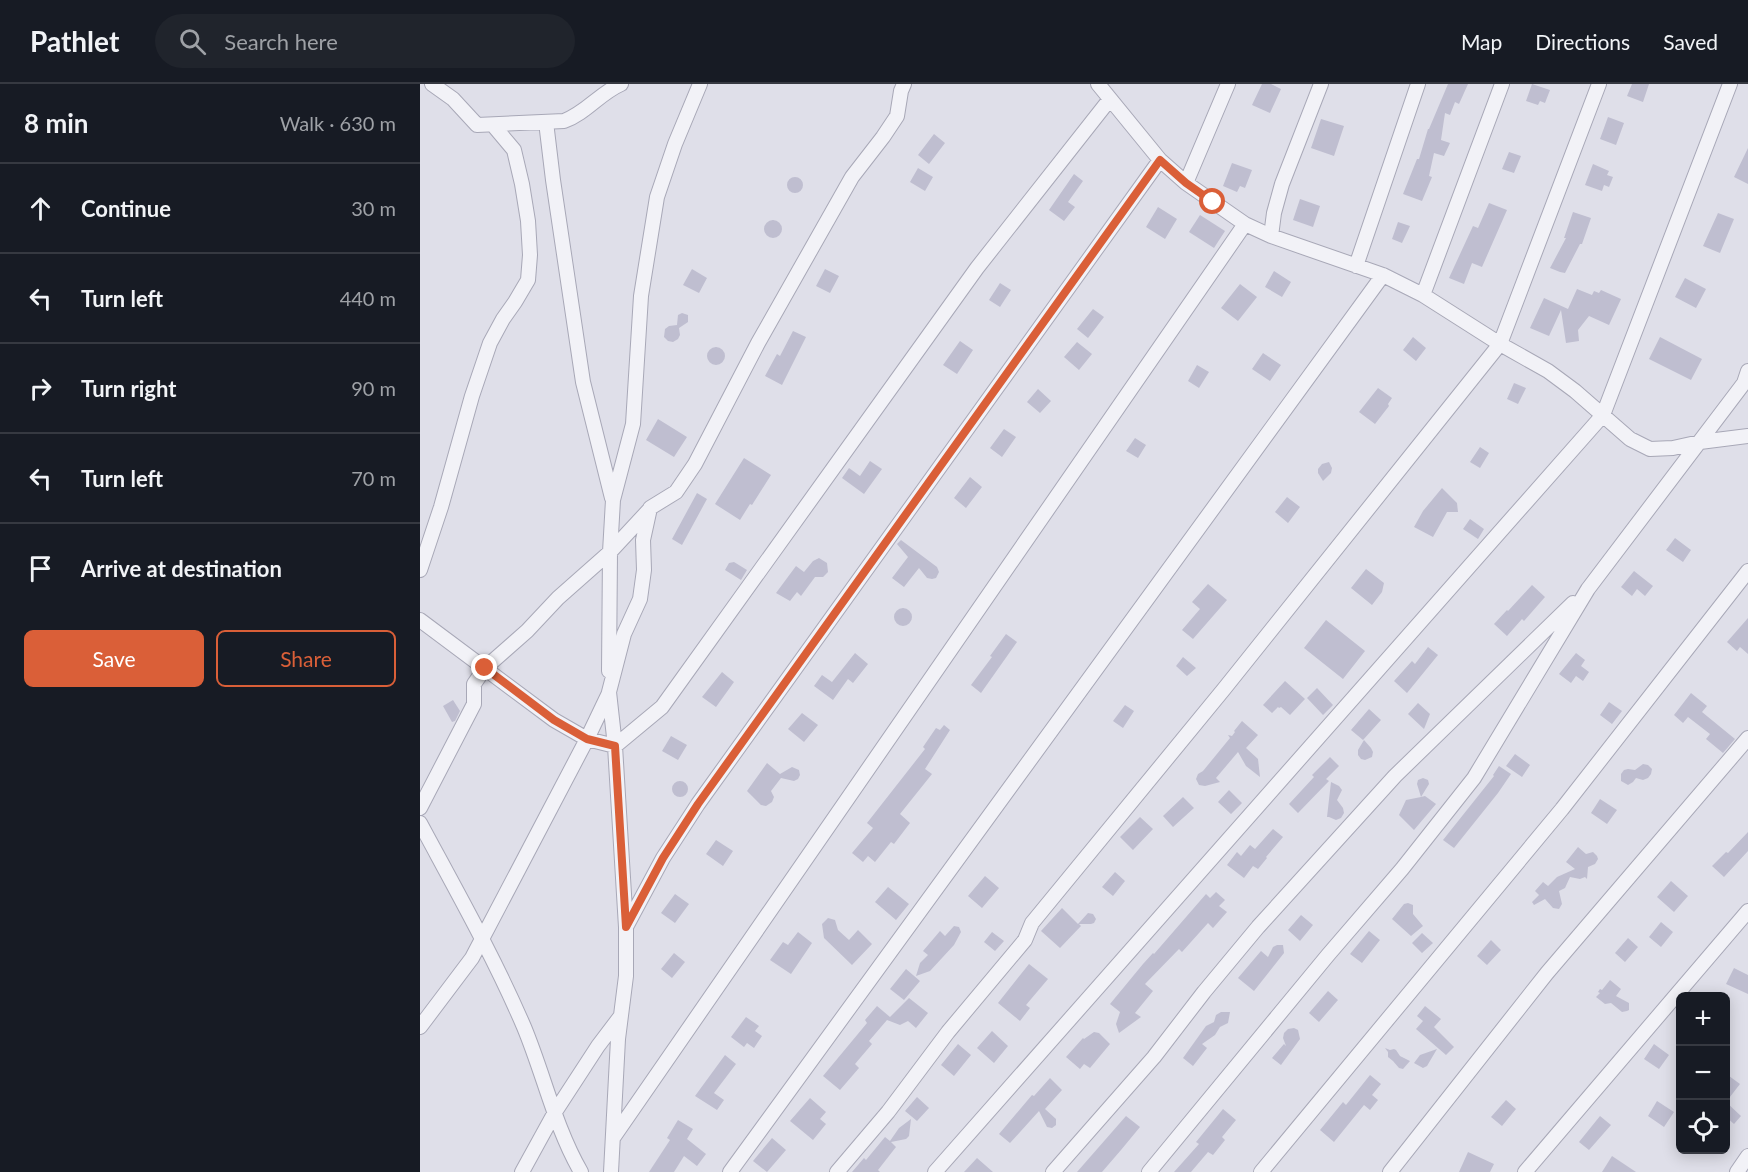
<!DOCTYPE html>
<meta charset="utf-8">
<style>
:root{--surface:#171b24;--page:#20242c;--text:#f1f3f6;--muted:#9ea1a6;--line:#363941;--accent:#da5f38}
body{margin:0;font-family:Lato,sans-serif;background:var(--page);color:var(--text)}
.controls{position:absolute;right:18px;bottom:18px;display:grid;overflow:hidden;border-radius:9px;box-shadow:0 3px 15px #0003}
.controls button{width:54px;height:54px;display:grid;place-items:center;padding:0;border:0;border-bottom:2px solid var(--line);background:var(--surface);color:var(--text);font:30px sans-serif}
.stop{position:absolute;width:18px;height:18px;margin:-14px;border:4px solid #da5f38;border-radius:50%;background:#fff}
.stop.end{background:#da5f38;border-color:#fff;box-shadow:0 2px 6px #0008}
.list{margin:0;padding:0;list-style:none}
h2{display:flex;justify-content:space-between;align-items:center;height:78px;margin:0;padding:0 24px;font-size:26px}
h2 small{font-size:20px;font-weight:400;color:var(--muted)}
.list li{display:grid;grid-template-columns:39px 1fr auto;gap:18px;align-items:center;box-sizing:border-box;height:90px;padding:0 24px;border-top:2px solid var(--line)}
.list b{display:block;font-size:22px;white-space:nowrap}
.list em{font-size:20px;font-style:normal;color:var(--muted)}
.actions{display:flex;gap:12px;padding:18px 24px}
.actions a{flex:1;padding:14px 0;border:2px solid var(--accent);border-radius:9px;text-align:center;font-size:21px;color:var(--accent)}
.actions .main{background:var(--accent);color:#fff}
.icon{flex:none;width:33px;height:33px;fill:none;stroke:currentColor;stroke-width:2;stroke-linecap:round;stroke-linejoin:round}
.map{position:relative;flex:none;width:1328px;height:1088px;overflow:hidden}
header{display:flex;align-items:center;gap:36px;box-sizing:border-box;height:84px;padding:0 30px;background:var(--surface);border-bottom:2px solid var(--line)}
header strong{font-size:28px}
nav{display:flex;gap:33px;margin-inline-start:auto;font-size:21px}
.search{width:420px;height:54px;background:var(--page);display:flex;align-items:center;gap:15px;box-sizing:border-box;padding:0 21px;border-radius:33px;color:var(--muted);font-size:22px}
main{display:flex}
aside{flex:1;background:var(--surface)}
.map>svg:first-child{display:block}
.building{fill:#bfbed0}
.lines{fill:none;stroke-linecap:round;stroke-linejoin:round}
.street-casing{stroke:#a8a8b7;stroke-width:16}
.street{stroke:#f2f2f7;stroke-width:14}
.route{stroke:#da5f38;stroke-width:8}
</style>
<header>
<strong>Pathlet</strong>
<div class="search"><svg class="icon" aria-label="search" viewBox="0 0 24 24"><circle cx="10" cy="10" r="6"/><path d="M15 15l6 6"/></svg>Search here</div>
<nav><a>Map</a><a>Directions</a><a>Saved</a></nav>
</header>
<main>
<aside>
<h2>8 min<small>Walk · 630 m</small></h2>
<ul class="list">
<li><svg class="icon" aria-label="ahead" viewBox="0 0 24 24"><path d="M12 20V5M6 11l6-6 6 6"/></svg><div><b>Continue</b></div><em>30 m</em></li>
<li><svg class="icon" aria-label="left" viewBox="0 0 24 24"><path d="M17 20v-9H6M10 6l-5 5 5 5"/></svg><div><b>Turn left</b></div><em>440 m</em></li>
<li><svg class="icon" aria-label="right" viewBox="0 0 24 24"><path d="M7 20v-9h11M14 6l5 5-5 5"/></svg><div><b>Turn right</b></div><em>90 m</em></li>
<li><svg class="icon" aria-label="left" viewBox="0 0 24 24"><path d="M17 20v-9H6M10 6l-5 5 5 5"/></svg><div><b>Turn left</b></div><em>70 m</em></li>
<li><svg class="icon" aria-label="arrive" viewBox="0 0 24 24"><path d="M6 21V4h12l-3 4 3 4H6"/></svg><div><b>Arrive at destination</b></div></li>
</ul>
<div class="actions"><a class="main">Save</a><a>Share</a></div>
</aside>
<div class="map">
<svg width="1328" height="1088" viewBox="0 0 1328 1088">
<rect width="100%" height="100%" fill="#dfdfe9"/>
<path class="building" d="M842 0H851L861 5 850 29 832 21Z
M1028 0H1048L1039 20 1035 18 1030 31 1025 29 1021 56 1030 59 1024 72 1014 69 1009 92 1012 93 1002 117 983 110 997 75H999L1008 45H1009Z
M1112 0 1130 6 1125 19 1120 17 1118 21 1106 17Z
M1212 0H1229L1223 18 1207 12Z
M1188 33 1204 39 1196 61 1180 55Z
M901 35 924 42 914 72 891 64Z
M514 50 525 59 509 80 498 71Z
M1328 64V100L1314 93Z
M1089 68 1101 72 1094 89 1082 85Z
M812 79 832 86 825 104 820 102 817 108 803 102Z
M1173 80 1189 87 1187 91 1193 93 1189 103 1184 101 1182 107 1165 101Z
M498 84 513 93 505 107 490 98Z
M654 90 663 97 648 118 655 123 644 137 629 126Z
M367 101a8 8 0 1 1 16 0a8 8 0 1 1-16 0Z
M880 115 900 122 893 143 873 136Z
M1069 119 1087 126 1062 183 1052 179 1044 200 1029 194 1053 142 1058 144Z
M738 123 757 135 745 155 726 143Z
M1153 128 1171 134 1162 160H1160L1145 189 1140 188 1130 184 1146 154H1144Z
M1298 129 1314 135 1300 169 1283 162Z
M780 131 805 147 794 164 769 148Z
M344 145a9 9 0 1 1 18 0a9 9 0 1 1-18 0Z
M978 138 990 142 982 159 972 155Z
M272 185 287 194 279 209 263 201Z
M405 185 419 192 410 209 396 202Z
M854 187 871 198 862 213 845 203Z
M1265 194 1286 205 1276 224 1255 213Z
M580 199 591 206 580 223 569 216Z
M820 200 837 213 818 237 801 224Z
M1157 205 1172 211 1174 207 1179 209 1181 206 1201 215 1189 241 1169 232 1158 246 1159 257 1146 259 1141 226 1129 252 1110 244 1124 214 1148 225Z
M673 225 684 233 668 254 657 245Z
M262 229 268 231V238L259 244 260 251 258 255 253 258 248 257 244 253 245 245 249 242 257 241 258 231Z
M373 247 386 253 362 301 345 292 357 270 360 272Z
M993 253 1006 264 996 277 983 266Z
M1240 253 1282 275 1271 296 1229 275Z
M540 257 553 266 537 290 523 281Z
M657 258 672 270 659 286 644 273Z
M287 272a9 9 0 1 1 18 0a9 9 0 1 1-18 0Z
M843 269 861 281 850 297 832 285Z
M777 281 789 288 779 304 768 297Z
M1094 299 1106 304 1098 320 1087 315Z
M958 304 972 314 968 320 969 322 955 340 939 328Z
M618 305 631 317 620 329 607 318Z
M238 335 267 353 254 373 226 356Z
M584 345 596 353 582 373 570 364Z
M715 354 726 361 718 374 706 367Z
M1060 363 1069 369 1060 384 1050 378Z
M324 374 351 391 332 421 330 420 320 436 295 420Z
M450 377 462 385 444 410 422 394 429 384 440 392Z
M909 378 912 384 911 389 903 397 898 389V385L902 380Z
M550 393 562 403 546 424 534 414Z
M1022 404 1037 419 1038 428H1027L1013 453 994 443 1003 427Z
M277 409 287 415 262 461 252 455Z
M867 413 880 423 868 439 855 428Z
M1050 435 1064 445 1058 455 1043 445Z
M1255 454 1271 466 1263 478 1246 466Z
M481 456 517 483 519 488 516 494 512 495 507 494 499 484 484 503 472 494 488 473 477 460Z
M399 474 407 479 408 488 403 493H395L381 512 377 508 370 517 356 509 376 482 384 488 393 477Z
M314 478 327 486 321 496 305 486 309 479Z
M946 485 964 499 962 508 952 521 931 504Z
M1214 487 1233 502 1225 512 1217 505 1212 512 1201 503Z
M788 500 807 516 773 555 762 546 780 525 772 518Z
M1112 501 1125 513 1104 537 1102 535 1087 552 1074 540 1087 526 1088 527Z
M474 533a9 9 0 1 1 18 0a9 9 0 1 1-18 0Z
M1328 534V570L1320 563 1317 567 1307 558Z
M906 536 945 567 923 595 884 564Z
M586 550 597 558 561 609 551 601 572 573 570 572Z
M1008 563 1018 571 987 609 974 597 992 577 995 580Z
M435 569 448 580 433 599 428 595 413 616 394 602 402 591 412 598Z
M1156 569 1165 576 1161 582 1169 588 1163 597 1156 592 1151 599 1139 590Z
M763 573 776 584 767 592 756 582Z
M302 588 314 598 296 623 282 613Z
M865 597 885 615 870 631 861 623 859 624 858 623 852 629 843 621Z
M897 604 913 621 903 631 887 614Z
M1271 609 1287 622 1282 628 1315 655 1303 669 1286 655 1290 650 1268 633 1263 639 1254 631Z
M33 616 40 627 35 637 32 638 23 622Z
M1189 618 1202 627 1192 640 1180 631Z
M998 619 1010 630 1004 645 988 630Z
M705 621 714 627 703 644 693 637Z
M949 625 961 636 943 656 931 646Z
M382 629 398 641 384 658 368 645Z
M822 637 838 651 826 664 838 675 840 693 826 682 818 668 796 694 800 698 785 702 779 701 776 695 778 690 783 687 810 654 808 651 812 652 815 648 814 647Z
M524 641 530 646 505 685 512 690 480 730 490 739 474 760 471 758 455 778 448 772 443 778 432 769 453 744 447 739 505 665 503 663 516 644 520 646Z
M251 652 267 661 258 676 242 667Z
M944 656 951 664 953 668 952 673 945 676 941 675 938 671V666Z
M1095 670 1110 681 1102 693 1086 682Z
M910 673 919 682 906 695 909 697 878 729 869 720 894 693 892 691Z
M347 679 360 690 372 683 379 686 380 691 378 695 374 697 361 694 351 707 354 713 352 718 346 722 341 721 327 707Z
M1223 680 1228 681 1232 685 1231 690 1228 694 1223 696 1216 694 1213 698 1208 701 1201 697V690L1204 686 1208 685 1215 686Z
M1079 682 1091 690 1078 709 1034 764 1023 756 1074 692 1073 691Z
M1003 694 1008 696 1009 700 1001 713 1005 712 1016 720 994 746 979 731 986 716 1001 713 997 700 998 696Z
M252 705a8 8 0 1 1 16 0a8 8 0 1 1-16 0Z
M911 698 919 702 922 706 917 716 923 724 924 729 921 734 916 736 909 733H907Z
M809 706 822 719 811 730 798 718Z
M763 713 774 724 753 743 743 732Z
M1180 715 1197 726 1187 740 1171 729Z
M720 733 733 745 713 766 700 753Z
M853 745 863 753 846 773 847 774 838 785 833 782 824 794 807 781 817 768 821 772 830 761 835 765Z
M1328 748V767L1304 793 1292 782 1306 768 1308 769Z
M296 756 313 767 303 782 286 770Z
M1158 763 1166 770 1173 768 1177 772 1178 775 1175 780 1168 783 1167 795 1165 793 1160 795 1150 793 1145 804 1139 807 1142 820 1139 825 1133 824 1125 815 1114 821 1112 818 1119 811 1115 807 1123 798 1128 802 1137 793 1155 785 1146 778Z
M695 788 705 797 693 812 682 803Z
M565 792 579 804 562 824 548 812Z
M1251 797 1268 812 1254 828 1237 813Z
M468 803 489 820 476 836 455 818Z
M796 808 805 816 799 822 807 828 793 844 788 839 762 868 759 865 725 900 733 907 715 929 721 933 699 949 696 940 700 928 690 920 723 880 733 869 734 870 786 810 790 814Z
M255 810 269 820 255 839 241 829Z
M988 819 993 821V830L1003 842 991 852 972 835 984 820Z
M642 824 658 840 668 829 673 830 676 835 674 839 671 840H659L661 842 640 864 621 847Z
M881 831 893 841 880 857 868 846Z
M408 834 415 836 418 846 429 856 438 846 452 860 432 881 404 854 402 840Z
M1241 838 1253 848 1241 863 1229 853Z
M534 842 539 843 541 848 534 861 510 887 496 892 500 879 508 871 503 867 520 847 525 852Z
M949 847 960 856 942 879 930 870Z
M378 848 392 859 371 890 350 876 363 858 368 861Z
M572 848 584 857 575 867 564 858Z
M1002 849 1013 859 1002 869 992 859Z
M1208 854 1218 863 1205 878 1195 869Z
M1071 856 1081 866 1067 881 1057 872Z
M857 861H863L864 869 834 907 818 894 841 867 848 873 853 863Z
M254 869 265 878 252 894 241 885Z
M609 880 628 895 606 921 610 924 600 937 578 919Z
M1314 884 1328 891V910L1306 900Z
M486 885 500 897 484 916 470 905Z
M1190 896 1201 905 1196 912 1209 919V926L1207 927 1202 928 1191 919 1185 920 1176 913 1180 909 1178 908 1180 905 1182 906Z
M908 907 918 916 899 938 889 929Z
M489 914 508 929 496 944 488 937 480 941 467 936 449 957 452 960 435 980 439 984 420 1006 403 992 447 939 445 936 457 922 470 933Z
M1005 922 1021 935 1014 943 1034 963 1026 971 996 945 1003 937 997 932Z
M801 928H810L808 939 800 943 795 951 782 960 787 964 773 982 763 974 786 942 794 938 796 931Z
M326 933 339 942 335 947 342 952 334 964 327 959 324 963 311 953Z
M874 944 878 946 880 955 861 981 852 974 864 960 866 962 863 954 864 949 868 945Z
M572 947 588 962 574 979 557 964Z
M674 948 679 949 690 960 670 984 664 980 660 985 646 973 663 954 664 955Z
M538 960 551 971 534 992 521 981Z
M1234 960 1249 971 1239 985 1224 975Z
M965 964 970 966 974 965 976 966 980 972 990 977 983 985 979 984 973 977 968 973V968Z
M1017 965 1007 982 1003 984 994 979 1000 971Z
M305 971 316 980 294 1009 304 1016 297 1026 275 1012Z
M1305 989 1320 1000 1306 1018 1321 1032 1314 1040 1305 1032Z
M950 991 961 1000 952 1011 958 1016 950 1026 944 1021 914 1058 900 1046 923 1018 926 1021Z
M630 994 642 1006 625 1025 636 1035V1041L632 1044 627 1043 619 1027 590 1059 579 1050 612 1011 614 1012Z
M497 1013 509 1024 497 1037 485 1027Z
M390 1014 406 1028 400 1035 406 1040 393 1056 370 1037Z
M1086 1016 1096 1025 1082 1042 1071 1033Z
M1237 1017 1254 1028 1244 1043 1228 1032Z
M803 1025 816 1036 802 1053 805 1056 793 1071 788 1068 771 1088H754L779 1060 776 1058Z
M706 1032 720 1043 701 1066 682 1088H657Z
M1180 1032 1191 1041 1169 1066 1159 1058Z
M491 1035 489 1052 486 1055 471 1058 476 1063 458 1086 460 1088H432L444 1074 446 1076 465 1053 470 1057 479 1044Z
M258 1036 273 1045 267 1055 286 1070 277 1082 264 1072 254 1088H229L250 1056 247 1054Z
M352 1054 366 1066 347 1088 333 1077Z
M1048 1068 1074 1080 1070 1088H1039Z
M1192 1072 1216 1088H1182Z
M557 1074 573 1088H544Z"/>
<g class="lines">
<g class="street-casing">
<path id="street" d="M12 0 33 15 57 41 144 37C166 29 180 9 201 0
M678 0 740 76 766 99 825 140 851 152 963 191 1003 211 1080 260 1128 287 1155 307 1210 355 1230 365 1253 364 1280 358 1328 352
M126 38 133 96 163 298 192 414
M766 99 808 0
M851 152 854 129 862 100 901 0
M936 182 998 0
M1003 211 1082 0
M0 486 21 423 52 312 70 259 83 235 95 218 108 196 110 171 108 137 102 100 94 66 73 41
M0 536 134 636 167 655 195 662 242 623 557 184 690 15
M189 587 190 468 193 416 213 340 221 212 237 113 255 60 280 0
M0 724 54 620V600L65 584 107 547 138 514 190 468 229 426
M0 739C36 806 74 873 104 943 124 991 135 1043 161 1088
M206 843 243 774 278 720 740 76
M0 943 52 874 167 655 189 609
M193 1054 825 140
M102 1088 135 1028 178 962 200 933
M191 1088 198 955 206 892V843L195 662 189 608 204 550 220 515 224 486 223 456 230 424 256 408 275 380 338 259 432 93 463 53 477 32 481 7 484 0
M310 1088 963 191
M417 1088 468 1028 528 948 605 856 612 839 804 605 1080 260 1179 0
M515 1088 1183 331 1310 0
M633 1088 734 973 784 908 838 843 975 692 1153 519
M729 1088 908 871 982 785 1054 694 1168 505 1324 299 1328 287
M841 1088 1142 725 1328 487
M970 1088 1127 889 1328 654
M1105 1088 1328 827
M1317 1088 1328 1072"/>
</g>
<use href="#street" class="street"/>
</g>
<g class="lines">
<path class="route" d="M65 584 134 636 167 655 195 662 206 843 243 774 278 720 740 76 766 99 793 118"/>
</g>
</svg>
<div class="controls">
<button>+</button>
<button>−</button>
<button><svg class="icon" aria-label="locate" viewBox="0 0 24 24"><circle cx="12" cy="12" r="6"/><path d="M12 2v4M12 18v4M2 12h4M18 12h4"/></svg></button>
</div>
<div class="stop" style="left:793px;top:118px"></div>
<div class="stop end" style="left:65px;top:584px"></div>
</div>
</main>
